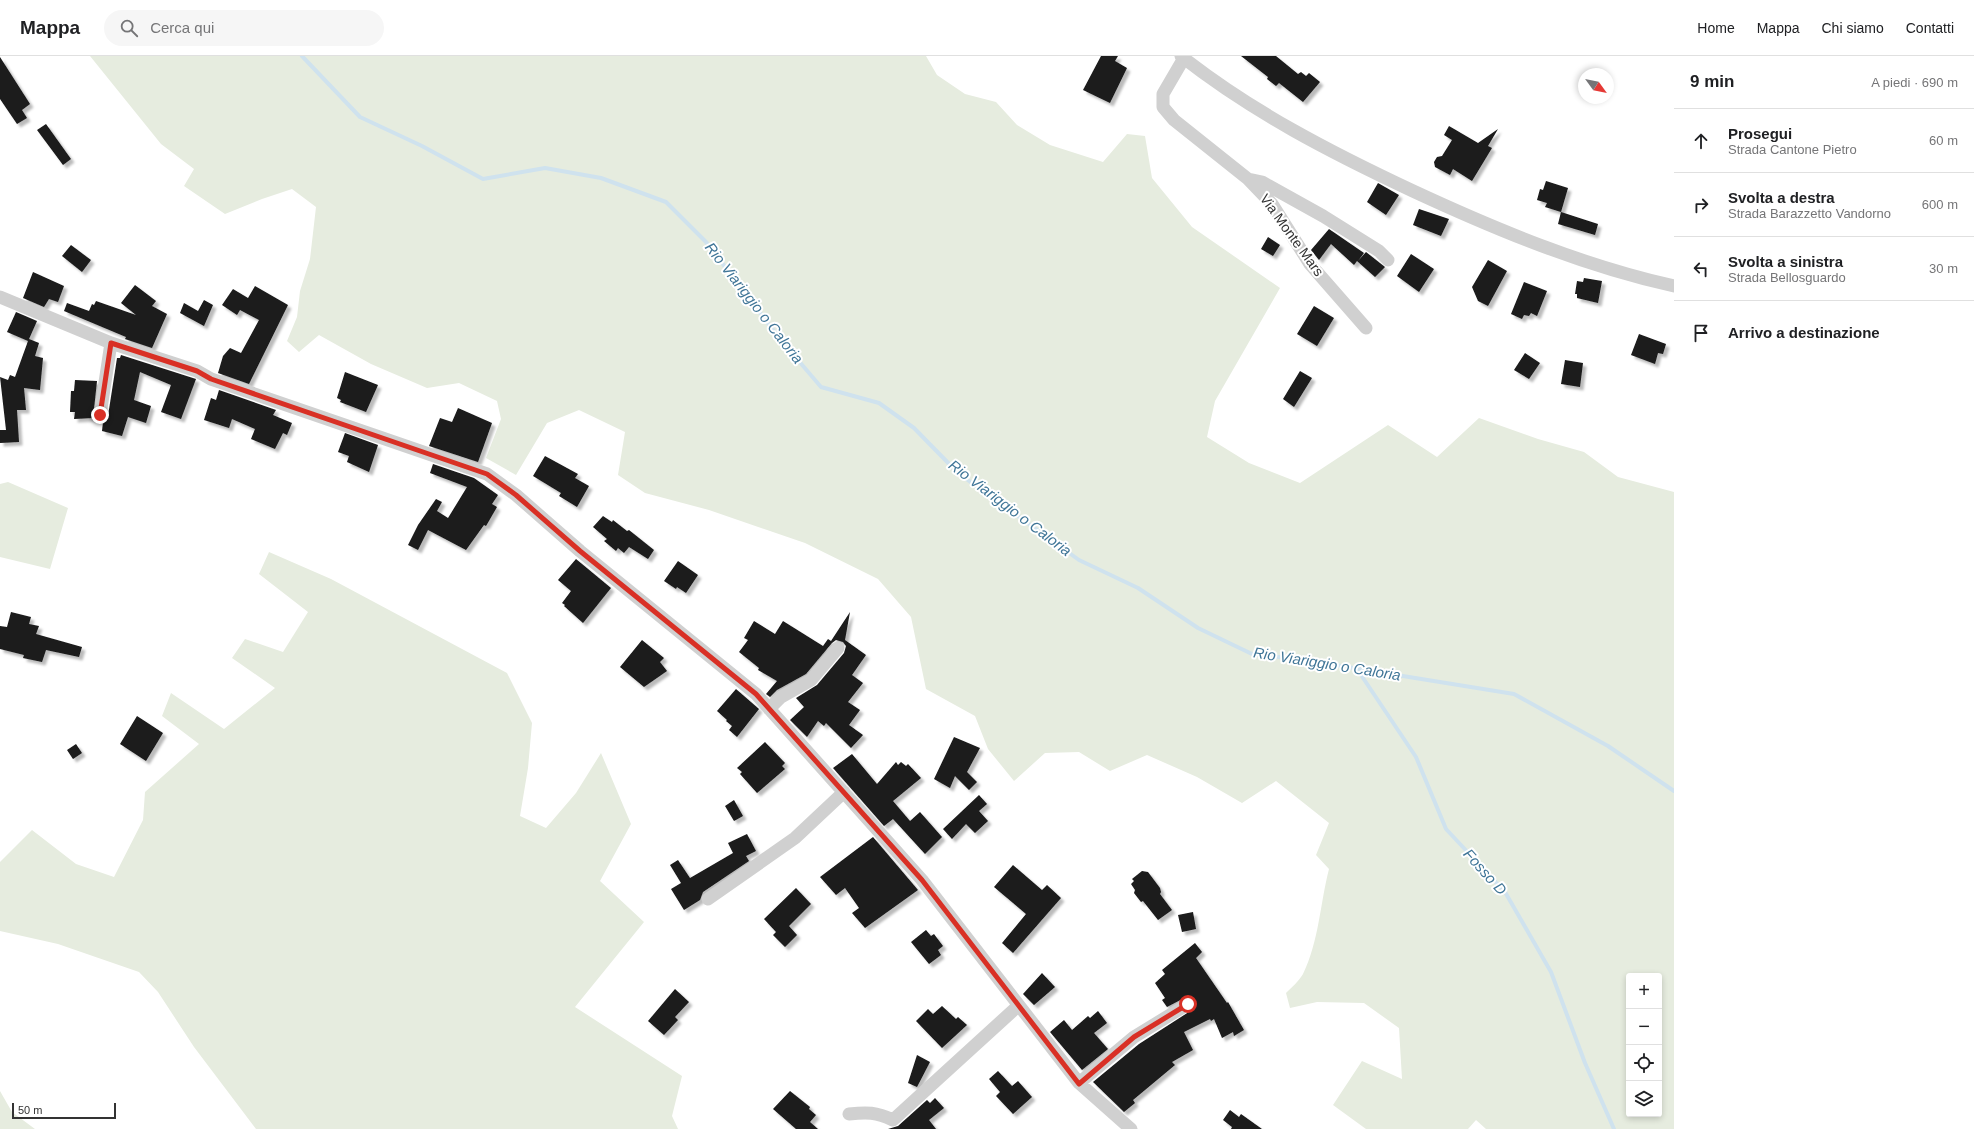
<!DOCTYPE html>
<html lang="it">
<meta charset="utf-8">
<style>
:root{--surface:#fff;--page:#f6f6f6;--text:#202124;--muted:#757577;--line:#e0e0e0}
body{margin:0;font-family:Arial,sans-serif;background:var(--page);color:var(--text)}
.controls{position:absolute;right:12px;bottom:12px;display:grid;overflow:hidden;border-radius:4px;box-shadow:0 2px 6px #0003}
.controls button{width:36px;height:36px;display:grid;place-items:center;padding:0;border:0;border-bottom:1px solid var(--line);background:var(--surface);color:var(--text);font:20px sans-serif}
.compass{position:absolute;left:1578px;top:12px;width:36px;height:36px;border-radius:50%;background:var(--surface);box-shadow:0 2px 6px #0003;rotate:123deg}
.scale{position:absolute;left:12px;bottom:10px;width:104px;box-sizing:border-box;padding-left:4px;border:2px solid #333;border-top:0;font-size:11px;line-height:14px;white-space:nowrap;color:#333;-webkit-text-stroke:3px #fff;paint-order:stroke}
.stop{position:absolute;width:12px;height:12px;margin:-9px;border:3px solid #d93025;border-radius:50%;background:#fff}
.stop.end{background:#d93025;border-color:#fff;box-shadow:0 1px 4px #0008}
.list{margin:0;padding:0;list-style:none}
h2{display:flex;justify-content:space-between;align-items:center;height:52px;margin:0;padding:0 16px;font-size:17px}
h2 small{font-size:13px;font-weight:400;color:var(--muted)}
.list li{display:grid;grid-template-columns:26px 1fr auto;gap:12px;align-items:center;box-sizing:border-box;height:64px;padding:0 16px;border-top:1px solid var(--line)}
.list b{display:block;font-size:15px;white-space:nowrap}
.list p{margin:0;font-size:13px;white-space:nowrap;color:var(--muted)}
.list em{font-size:13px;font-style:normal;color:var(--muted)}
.icon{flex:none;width:22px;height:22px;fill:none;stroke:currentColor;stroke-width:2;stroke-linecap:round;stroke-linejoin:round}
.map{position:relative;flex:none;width:1674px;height:1073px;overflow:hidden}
header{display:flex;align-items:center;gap:24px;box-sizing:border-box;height:56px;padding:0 20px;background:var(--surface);border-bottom:1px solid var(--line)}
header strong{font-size:19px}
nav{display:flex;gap:22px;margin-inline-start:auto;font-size:14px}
.search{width:280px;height:36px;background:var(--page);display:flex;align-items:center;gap:10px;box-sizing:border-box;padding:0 14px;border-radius:22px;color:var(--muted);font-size:15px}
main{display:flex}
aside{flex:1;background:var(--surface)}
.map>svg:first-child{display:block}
.green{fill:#e6ecdf;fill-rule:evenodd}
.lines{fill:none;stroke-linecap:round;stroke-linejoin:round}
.stream{stroke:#cfe2ee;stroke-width:4}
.building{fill:#1a1a1a;filter:url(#shadow)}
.minor{stroke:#d0d0d0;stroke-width:13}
.route{stroke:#d93025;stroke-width:5}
.labels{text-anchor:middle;stroke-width:4;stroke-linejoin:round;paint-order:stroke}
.street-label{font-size:14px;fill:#333;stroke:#fff}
.water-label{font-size:15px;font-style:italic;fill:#3f7597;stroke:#fff}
</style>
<header>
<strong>Mappa</strong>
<div class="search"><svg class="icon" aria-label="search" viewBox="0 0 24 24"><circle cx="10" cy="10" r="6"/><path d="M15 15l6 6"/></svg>Cerca qui</div>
<nav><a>Home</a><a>Mappa</a><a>Chi siamo</a><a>Contatti</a></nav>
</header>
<main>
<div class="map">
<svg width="1674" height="1073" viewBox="0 0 1674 1073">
<defs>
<filter id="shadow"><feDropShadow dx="3.5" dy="3.5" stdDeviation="1" flood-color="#0004"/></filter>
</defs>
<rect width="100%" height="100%" fill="#fff"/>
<path class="green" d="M90 0H926L937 19 965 38 996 46 1017 69 1050 89 1103 106 1127 78 1145 80 1152 122 1192 171 1280 232 1215 345 1207 381 1249 407 1300 427 1388 369 1437 401 1479 362 1538 383 1584 396 1618 421 1674 436V1073H1486L1476 1064 1468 1073H1366L1333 1049 1362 1005 1402 1023 1399 972 1364 947 1317 946 1290 952 1286 937C1292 931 1299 925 1303 918 1319 885 1320 848 1329 813L1316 799 1329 767 1276 725 1242 747 1197 721 1147 699 1110 715 1079 696 1045 697 1014 725 988 693 975 660 926 633 911 561 878 523 805 487 709 454 645 437 618 419 625 376 579 354 547 367 516 419 486 402 501 363 497 345 459 327 427 332 371 308 319 279 299 296 287 285 297 261 300 235 310 203 316 151 292 133 262 143 225 158 184 130 194 113 161 88ZM1629 920H1659V1058H1629Z
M8 426 68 452 50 513 0 501V428Z
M269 496 331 523 507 617 532 667 528 712 520 760 546 772 576 737 601 697 631 768 600 825 644 866 575 951 682 1020 672 1060 678 1073H256L194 991 158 936 139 916 58 888 0 875V806L32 774 76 808 114 821 143 764 145 736 199 688 162 660 171 637 224 673 275 632 232 602 245 583 283 596 308 556 259 518Z
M0 1035 12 1056 35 1073H0Z"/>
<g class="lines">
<path class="stream" d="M302 0 360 61 422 90 483 123 545 112 601 122 666 146 706 186 780 283 821 331 879 347 914 372 958 417 1079 504 1138 532 1198 572 1252 598 1304 604 1514 638 1608 690 1674 735
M1357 613 1416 701 1446 773 1505 836 1551 916 1585 1007 1614 1073"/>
</g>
<path class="building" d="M1101 0H1118L1115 5 1127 12 1110 47 1083 34Z
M1241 0H1276L1298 18 1301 16 1306 20 1309 17 1320 26 1303 46 1279 27 1276 30 1267 23 1268 21Z
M0 1 30 48 22 54 27 62 17 68 0 43Z
M46 68 71 103 63 109 37 74Z
M1449 70 1478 87 1498 73 1488 90 1492 92 1472 125 1453 113 1450 119 1435 111 1434 106 1437 101 1442 100 1452 84 1444 79Z
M1546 125 1568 132 1561 156 1545 151 1547 147 1537 144 1540 133 1543 134Z
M1378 127 1399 139 1386 159 1367 146Z
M1419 153 1449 163 1441 180 1413 169Z
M1561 156 1598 168 1595 179 1558 168Z
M1329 173 1364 197 1358 205 1366 196 1385 211 1375 221 1357 205 1354 209 1331 188 1319 204 1311 194Z
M1268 181 1280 189 1273 200 1261 193Z
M71 189 91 204 82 216 62 200Z
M1411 198 1434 213 1419 236 1397 220Z
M1488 204 1507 215 1488 250 1478 245 1472 231Z
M33 216 64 230 58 246 49 243 44 251 23 242Z
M1584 222 1602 225 1598 247 1577 242V238H1575L1577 225 1583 226Z
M1524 226 1547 235 1537 260 1531 257 1529 260 1524 259 1522 263 1511 258Z
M135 229 156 245 152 250 167 258 152 292 125 283 126 281 64 255 67 247 89 255 92 248 94 249 96 245 136 259 121 247Z
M255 230 288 249 249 328 218 317 223 300 230 292 241 297 259 264 240 254 237 259 222 249 233 233 248 242Z
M204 244 213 249 204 270 180 257 184 247 198 255Z
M1314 250 1334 262 1317 290 1297 278Z
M16 256 37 265 29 283 39 287 35 300 43 302 40 334 24 332 26 354H17L19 386 0 387V374H6L0 321 8 324 10 319 15 321 28 285 7 276Z
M1639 278 1666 288 1663 298 1658 297 1655 308 1631 299Z
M1525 297 1540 307 1529 323 1514 314Z
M121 299 196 323 181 363 161 356 171 329 140 316 134 344 151 350 146 367 128 361 122 380 102 375 103 366 108 360 117 302H120Z
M1565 304 1583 307 1580 331 1561 328Z
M1300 315 1312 322 1294 351 1283 343Z
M345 316 378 329 366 356 340 346 341 344 337 342Z
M75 324 97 325 93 362 74 363 75 356H70L71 335H74Z
M219 334 276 354 273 359 292 367 287 379 283 377 275 393 251 383 255 373 232 363 229 372 204 364 211 342 216 344Z
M458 352 492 367 478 406 429 390 440 362 452 366Z
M345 377 378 389 369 416 347 406 349 400 338 396Z
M545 400 578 418 575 422 589 430 577 451 559 440 561 437 533 420Z
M433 408 474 422 498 439 492 448 497 451 486 470 484 469 466 494 428 474 418 494 408 489 418 469 436 443 442 446 437 455 448 462 467 431 430 417Z
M603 460 612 466 613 464 627 475 629 474 654 494 648 503 629 491 624 497 618 492 616 495 604 485 607 483 593 471Z
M576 503 611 532 583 567 564 550 565 549 562 547 571 535 558 524Z
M678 505 698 519 686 537 677 531 676 533 664 525Z
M11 556 31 561 29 568 39 570 36 578 82 591 79 601 46 594 42 606 23 602 24 599 0 593V570L7 571Z
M850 556 845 584 866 599 852 619 863 627 848 646 860 654 849 669 863 679 851 692 826 667 824 670 818 665 807 681 790 664 804 651 796 642 817 629 844 597 846 590 843 586 836 584 832 587 806 618 777 634 770 641 766 638 777 625 758 614 759 612 739 596 748 584 744 582 754 565 775 578 783 565 823 590 828 583 831 585Z
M642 584 664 602 660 606 667 615 644 631 620 611Z
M736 633 759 653 737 681 729 674 732 670 726 665 727 664 717 655Z
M137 660 163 677 146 705 120 688Z
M954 681 980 692 967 716 977 726 969 734 955 720 950 732 934 723Z
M765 686 785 707 782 710 785 713 757 737 740 718 742 716 737 712Z
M76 688 82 697 73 703 67 694Z
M852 698 877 728 896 706 898 709 901 706 906 710 908 708 921 722 893 745 910 765 920 756 942 781 925 798 893 763 884 770 833 712Z
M979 739 987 748 979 755 988 765 975 777 966 768 952 783 943 773Z
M734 744 743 760 734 765 725 750Z
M747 778 756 795 746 800 749 805 703 836 700 844 684 854 671 833 681 827 670 809 678 804 690 822 733 797 728 787Z
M873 781 918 834 865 872 852 857 859 852 845 832 836 839 820 821Z
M1013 809 1042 834 1047 829 1061 842 1013 897 1002 887 1026 858 994 831Z
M1142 815 1148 816 1160 832 1161 836 1160 838 1172 854 1158 864 1143 845 1141 846 1134 837 1135 834 1131 828 1134 825 1132 823Z
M796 832 811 848 789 870 797 879 785 891 773 879 776 876 764 863Z
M1193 856 1196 873 1182 876 1178 859Z
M926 874 931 880 934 878 943 890 938 894 941 899 929 908 911 886Z
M1195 887 1202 896 1196 902 1227 947 1228 946 1244 974 1234 980 1233 976 1222 982 1214 963 1211 965 1210 963 1184 976 1193 994 1172 1006 1175 1009 1133 1044 1135 1047 1124 1056 1093 1026 1139 988 1195 952V944L1188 940 1167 951 1162 944 1165 942 1155 927 1165 918 1162 914Z
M1042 917 1055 931 1034 949 1023 938Z
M675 933 689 946 675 961 678 964 664 979 648 965Z
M942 950 956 963 958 961 967 969 942 992 916 965 928 953 933 958Z
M1098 955 1107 967 1094 977 1108 993 1082 1014 1050 976 1064 964 1072 974 1088 960 1090 962Z
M917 999 930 1006 917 1031 908 1027Z
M998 1015 1012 1030 1018 1025 1032 1041 1013 1058 996 1040 1000 1036 989 1023Z
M790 1035 810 1051 809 1053 816 1059 810 1066 818 1073H796L773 1053Z
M935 1042 944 1052 929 1064 936 1073H888L898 1070 927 1044 930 1047Z
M1230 1054 1239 1061 1241 1058 1262 1073H1231L1232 1071 1223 1064Z"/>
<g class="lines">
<path class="minor" d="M1181 0C1252 56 1332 97 1413 135 1497 174 1584 210 1674 230
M1184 2 1163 38V51L1174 64 1248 123 1272 148 1310 208 1366 272
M1248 123 1262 126 1323 160 1379 195 1388 204
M0 241 111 287 197 315 211 323 487 418 516 439 580 495 756 638 922 824 1079 1027 1131 1073
M100 359 111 287
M769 653 781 641 811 624 838 592
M708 843 795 782 844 736
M1079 1027 1134 981 1188 948
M849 1058C867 1056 876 1056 893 1064L1018 950"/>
</g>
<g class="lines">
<path class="route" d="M100 359 111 287 197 315 211 323 487 418 516 439 580 495 756 638 922 824 1079 1028 1134 981 1188 948"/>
</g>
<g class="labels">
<g class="street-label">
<text transform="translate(1292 179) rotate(54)" y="5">Via Monte Mars</text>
</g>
<g class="water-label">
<text transform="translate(754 247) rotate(52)" y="5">Rio Viariggio o Caloria</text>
<text transform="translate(1010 452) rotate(37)" y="5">Rio Viariggio o Caloria</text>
<text transform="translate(1327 608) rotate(9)" y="5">Rio Viariggio o Caloria</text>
<text transform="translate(1485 816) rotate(48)" y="5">Fosso D</text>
</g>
</g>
</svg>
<div class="controls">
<button>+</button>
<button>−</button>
<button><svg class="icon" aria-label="locate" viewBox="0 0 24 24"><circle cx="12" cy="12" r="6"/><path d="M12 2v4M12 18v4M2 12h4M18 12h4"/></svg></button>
<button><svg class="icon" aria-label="layers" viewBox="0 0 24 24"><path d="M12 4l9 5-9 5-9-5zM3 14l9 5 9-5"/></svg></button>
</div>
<svg class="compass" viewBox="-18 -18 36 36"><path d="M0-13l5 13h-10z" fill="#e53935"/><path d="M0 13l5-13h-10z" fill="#757577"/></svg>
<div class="scale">50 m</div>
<div class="stop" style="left:1188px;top:948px"></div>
<div class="stop end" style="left:100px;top:359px"></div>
</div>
<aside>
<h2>9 min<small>A piedi · 690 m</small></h2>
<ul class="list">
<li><svg class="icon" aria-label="ahead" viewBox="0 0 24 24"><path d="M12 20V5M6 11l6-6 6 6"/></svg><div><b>Prosegui</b><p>Strada Cantone Pietro</p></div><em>60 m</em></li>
<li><svg class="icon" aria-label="right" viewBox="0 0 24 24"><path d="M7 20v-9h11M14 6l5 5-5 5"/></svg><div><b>Svolta a destra</b><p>Strada Barazzetto Vandorno</p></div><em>600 m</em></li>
<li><svg class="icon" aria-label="left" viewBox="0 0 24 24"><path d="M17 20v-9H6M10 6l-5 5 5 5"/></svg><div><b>Svolta a sinistra</b><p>Strada Bellosguardo</p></div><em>30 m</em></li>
<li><svg class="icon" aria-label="arrive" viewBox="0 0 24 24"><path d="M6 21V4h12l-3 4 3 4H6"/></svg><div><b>Arrivo a destinazione</b></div></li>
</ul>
</aside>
</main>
